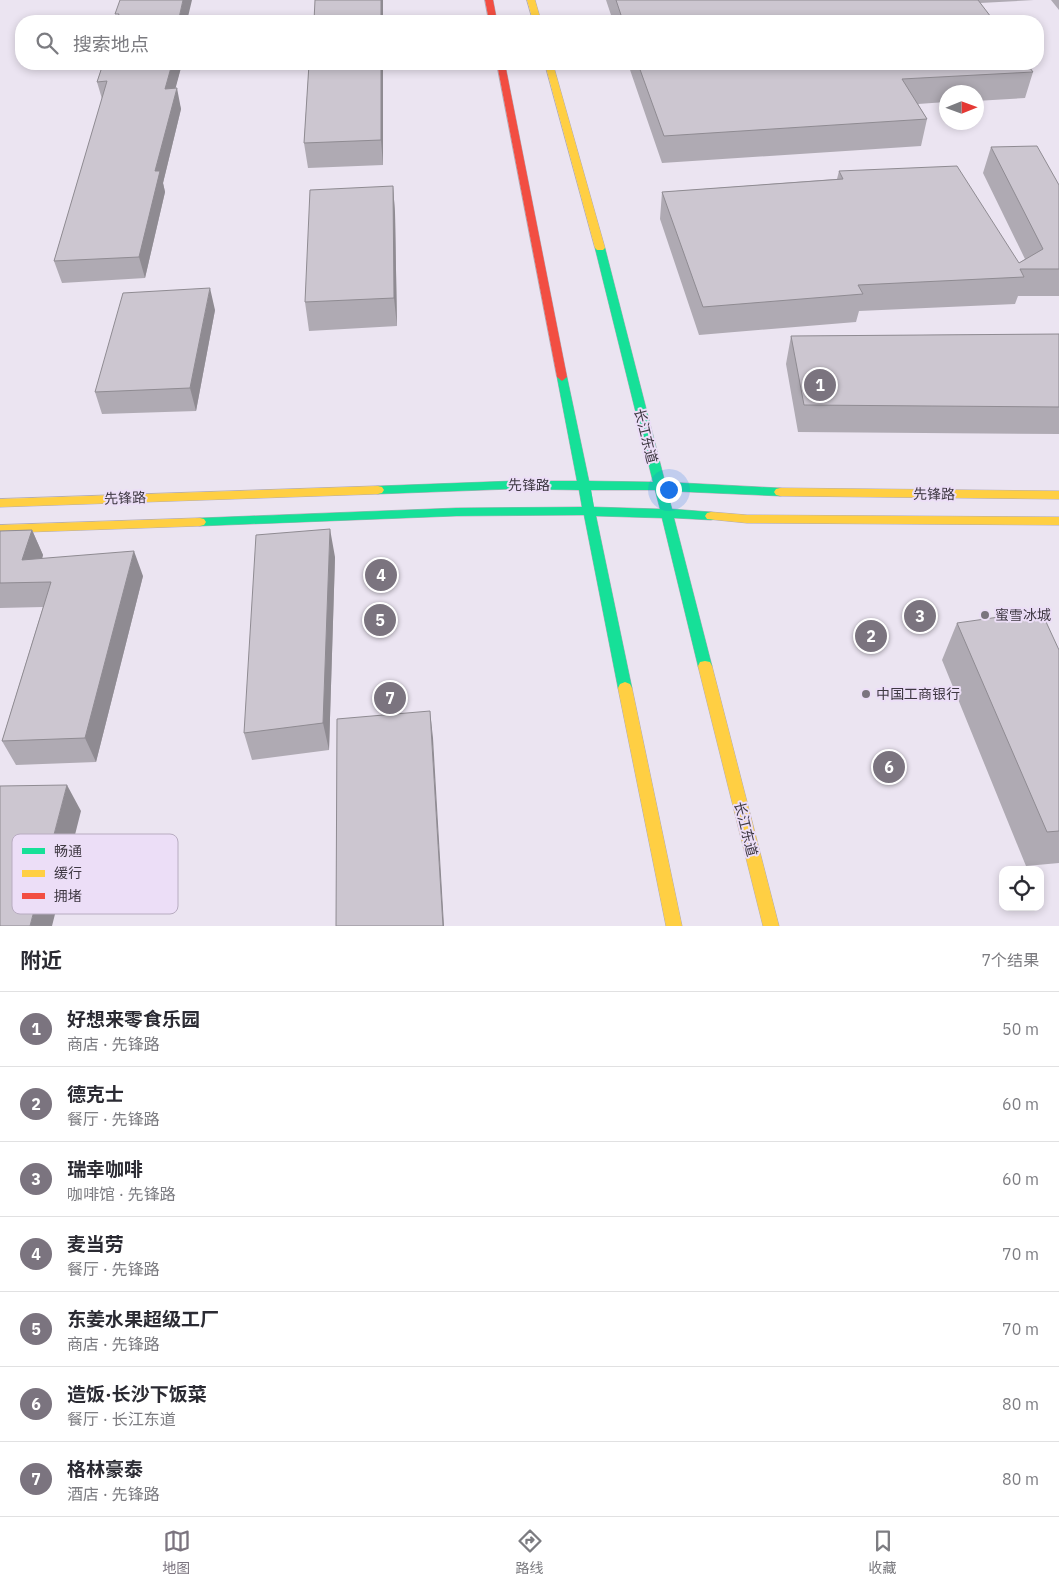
<!DOCTYPE html>
<html lang="zh">
<meta charset="utf-8">
<style>
:root{--surface:#fff;--page:#f7f7f7;--text:#2b2b33;--muted:#7c7c81;--line:#e1e1e2;--accent:#7b747f}
body{margin:0;font-family:"IBM Plex Sans","Noto Sans SC",sans-serif;background:var(--page);color:var(--text)}
.controls{position:absolute;right:15px;bottom:15px;display:grid;overflow:hidden;border-radius:10px;box-shadow:0 2px 8px #0003}
.controls button{width:45px;height:45px;display:grid;place-items:center;padding:0;border:0;border-bottom:1px solid var(--line);background:var(--surface);color:var(--text);font:25px sans-serif}
.compass{position:absolute;left:939px;top:85px;width:45px;height:45px;border-radius:50%;background:var(--surface);box-shadow:0 2px 8px #0003;rotate:89deg}
.you{position:absolute;left:668px;top:489px;width:18px;height:18px;margin:-12px;border:4px solid #fff;border-radius:50%;background:#1a73e8;box-shadow:0 0 0 8px #1a73e833}
.badge{display:grid;place-items:center;width:32px;height:32px;border-radius:50%;background:var(--accent);color:#fff;font-size:16px;font-weight:700}
.pin{position:absolute;translate:-50% -50%;border:2px solid #fff;box-shadow:0 1px 5px #0006}
.list{margin:0;padding:0;list-style:none}
h2{display:flex;justify-content:space-between;align-items:center;height:65px;margin:0;padding:0 20px;font-size:21px}
h2 small{font-size:16px;font-weight:400;color:var(--muted)}
.list li{display:grid;grid-template-columns:32px 1fr auto;gap:15px;align-items:center;box-sizing:border-box;height:75px;padding:0 20px;border-top:1px solid var(--line)}
.list b{display:block;font-size:19px;white-space:nowrap}
.list p{margin:0;font-size:16px;white-space:nowrap;color:var(--muted)}
.list em{font-size:16px;font-style:normal;color:var(--muted)}
.icon{flex:none;width:28px;height:28px;fill:none;stroke:currentColor;stroke-width:2;stroke-linecap:round;stroke-linejoin:round}
.map{position:relative;flex:none;width:1059px;height:926px;overflow:hidden}
.search{position:absolute;background:var(--surface);box-shadow:0 2px 8px #0003;left:15px;right:15px;top:15px;height:55px;display:flex;align-items:center;gap:12px;box-sizing:border-box;padding:0 18px;border-radius:20px;color:var(--muted);font-size:19px}
.sheet{height:590px;background:var(--surface)}
nav{display:flex;justify-content:space-around;align-items:center;box-sizing:border-box;height:70px;border-top:1px solid var(--line);background:var(--surface);font-size:14px;color:var(--muted)}
nav a{display:grid;justify-items:center;gap:2px}
nav .on{color:var(--accent)}
.map>svg:first-child{display:block}
.lines{fill:none;stroke-linecap:round;stroke-linejoin:round}
.fast-casing{stroke:#b0aab5;stroke-width:1}
.slow-casing{stroke:#b0aab5;stroke-width:1}
.jam-casing{stroke:#b0aab5;stroke-width:1}
.fast{fill:#16e098;fill-rule:evenodd}
.slow{fill:#ffcf43;fill-rule:evenodd}
.jam{fill:#f24e42;fill-rule:evenodd}
.wall{fill:#afaab3}
.shaded-wall{fill:#8f8b92}
.building{fill:#ccc6d0;stroke:#8f8b92}
.poi-dot{fill:#7b747f;stroke:#ecdef7;stroke-width:2}
.labels{text-anchor:middle;stroke-width:4;stroke-linejoin:round;paint-order:stroke}
.street-label{font-size:14px;fill:#3e3842;stroke:#ecdef7}
.poi-label{font-size:14px;fill:#3e3842;stroke:#ecdef7;text-anchor:start}
.key{fill:#ecdef7;stroke:#b8acc1;stroke-width:1}
.key-label{font-size:14px;fill:#3e3842}
</style>
<div class="map">
<svg width="1059" height="926" viewBox="0 0 1059 926">
<rect width="100%" height="100%" fill="#ebe4f1"/>
<g class="lines">
<g class="fast-casing">
<path id="fast" d="M600 245 605 248 665 482 780 488 784 489 786 492 784 495 780 496 667 491 672 509 711 512 715 513 717 516 715 519 711 520 674 518 712 666 710 670 705 671 700 670 698 666 662 518 596 516 632 688 630 692 625 694 620 692 618 688 584 515 456 516 200 526 196 525 194 522 196 519 200 518 456 508 582 507 579 490 512 489 378 494 374 493 372 490 374 487 378 486 512 481H577L557 377 562 373 567 377 589 481 653 482 595 248ZM591 490H655L660 509 594 507Z"/>
</g>
<g class="slow-casing">
<path id="slow" d="M527 0H535L541 21H533Z
M545 64H553L605 248 603 250H597L595 248Z
M378 486 382 487 384 490 382 493 378 494 0 507V499Z
M780 488 1059 491V499L780 496 776 495 774 492 776 489Z
M711 512 747 515 1059 517V525L747 523 707 519 705 516 707 513Z
M200 518 204 519 206 522 204 525 200 526 0 533V525Z
M705 661 710 662 712 666 779 926H763L698 666 700 662Z
M625 682 630 684 632 688 682 926H666L618 688 620 684Z"/>
</g>
<g class="jam-casing">
<path id="jam" d="M485 0H493L497 21H489Z
M497 64H505L567 377 562 381 557 377Z"/>
</g>
<use href="#fast" class="fast"/>
<use href="#slow" class="slow"/>
<use href="#jam" class="jam"/>
</g>
<path class="wall" d="M606 0H1034L980 3 994 21H613Z
M1051 0H1059V10Z
M103 64H182L175 88 181 109 163 183 165 192 145 278 62 283 54 261 102 99 97 82Z
M309 64H383V165L308 168 304 143Z
M628 64H1027L1033 72 1025 98 976 101V92H946V102L918 104 927 119 921 146 662 163Z
M991 147 1059 185V296H1018L1015 304 859 311 856 322 699 335 660 219 662 192 837 179 839 171 1019 263 1025 259 983 173Z
M393 186 395 213 397 326 309 331 305 302Z
M215 310 196 411 102 414 95 392Z
M1059 334V434L798 432 786 364 791 336Z
M32 530 43 555 42 559 143 576 96 762 16 765 2 741 43 607 0 608V531Z
M335 557 329 750 252 760 244 733Z
M957 623 1059 650V863L1026 866 942 660Z"/>
<path class="shaded-wall" d="M183 0H192L187 21H180L179 18Z
M381 0H383V21H381Z
M172 64H182L170 109 165 89Z
M381 64H383V165L381 140Z
M177 88 181 109 163 183 165 192 145 278 139 257 155 171Z
M393 186 395 213 397 326 394 298Z
M210 288 215 310 196 411 190 388Z
M330 529 335 557 329 750 323 723Z
M32 530 43 555 35 582 22 560Z
M134 551 143 576 96 762 85 738Z
M430 711 433 738 444 926H443Z
M67 785 81 811 52 926H30Z"/>
<path class="building" d="M120 0H183L179 18H184L183 21H116L119 14H115Z
M315 0H381V21H314Z
M616 0H978L994 21H623Z
M103 64H172L165 89 177 88 155 171H160L139 257 54 261 107 81 97 82Z
M309 64H381V140L304 143Z
M638 64H1027L1033 72 902 79 927 119 664 136Z
M1037 146 1059 185V269H1020L1024 277 858 285 863 294 703 307 662 192 843 179 839 171 957 166 1019 263 1043 249 991 147Z
M393 186 394 298 305 302 310 190Z
M210 288 190 388 95 392 123 293Z
M1059 334V407L804 405 791 336Z
M330 529 323 723 244 733 256 535Z
M32 530 22 560 134 551 85 738 2 741 51 582 0 583V531Z
M1041 611 1059 650V831L1047 832 957 623Z
M430 711 443 926H336L337 719Z
M67 785 30 926H0V786Z"/>
<g class="poi-dot">
<circle cx="985" cy="615" r="5"/>
<circle cx="866" cy="694" r="5"/>
</g>
<g class="labels">
<g class="street-label">
<text transform="translate(646 436) rotate(76)" y="5">长江东道</text>
<text x="529" y="490">先锋路</text>
<text transform="translate(934 494) rotate(1)" y="5">先锋路</text>
<text transform="translate(125 498) rotate(-2)" y="5">先锋路</text>
<text transform="translate(746 829) rotate(76)" y="5">长江东道</text>
</g>
<g class="poi-label">
<text x="995" y="620">蜜雪冰城</text>
<text x="876" y="699">中国工商银行</text>
</g>
</g>
<rect x="12" y="834" width="166" height="80" rx="8" class="key"/>
<rect x="22" y="848" width="23" height="6" fill="#16e098"/>
<rect x="22" y="870" width="23" height="7" fill="#ffcf43"/>
<rect x="22" y="893" width="23" height="6" fill="#f24e42"/>
<g class="key-label">
<text x="54" y="856">畅通</text>
<text x="54" y="878">缓行</text>
<text x="54" y="901">拥堵</text>
</g>
</svg>
<div class="controls">
<button><svg class="icon" aria-label="locate" viewBox="0 0 24 24"><circle cx="12" cy="12" r="6"/><path d="M12 2v4M12 18v4M2 12h4M18 12h4"/></svg></button>
</div>
<svg class="compass" viewBox="-18 -18 36 36"><path d="M0-13l5 13h-10z" fill="#e53935"/><path d="M0 13l5-13h-10z" fill="#7c7c81"/></svg>
<div class="you"></div>
<div class="pin badge" style="left:820px;top:385px">1</div>
<div class="pin badge" style="left:871px;top:636px">2</div>
<div class="pin badge" style="left:920px;top:616px">3</div>
<div class="pin badge" style="left:381px;top:575px">4</div>
<div class="pin badge" style="left:380px;top:620px">5</div>
<div class="pin badge" style="left:889px;top:767px">6</div>
<div class="pin badge" style="left:390px;top:698px">7</div>
<div class="search"><svg class="icon" aria-label="search" viewBox="0 0 24 24"><circle cx="10" cy="10" r="6"/><path d="M15 15l6 6"/></svg>搜索地点</div>
</div>
<section class="sheet">
<h2>附近<small>7个结果</small></h2>
<ul class="list">
<li><span class="badge">1</span><div><b>好想来零食乐园</b><p>商店 · 先锋路</p></div><em>50 m</em></li>
<li><span class="badge">2</span><div><b>德克士</b><p>餐厅 · 先锋路</p></div><em>60 m</em></li>
<li><span class="badge">3</span><div><b>瑞幸咖啡</b><p>咖啡馆 · 先锋路</p></div><em>60 m</em></li>
<li><span class="badge">4</span><div><b>麦当劳</b><p>餐厅 · 先锋路</p></div><em>70 m</em></li>
<li><span class="badge">5</span><div><b>东姜水果超级工厂</b><p>商店 · 先锋路</p></div><em>70 m</em></li>
<li><span class="badge">6</span><div><b>造饭·长沙下饭菜</b><p>餐厅 · 长江东道</p></div><em>80 m</em></li>
<li><span class="badge">7</span><div><b>格林豪泰</b><p>酒店 · 先锋路</p></div><em>80 m</em></li>
</ul>
</section>
<nav>
<a class="on"><svg class="icon" aria-label="map" viewBox="0 0 24 24"><path d="M3 6l6-2 6 2 6-2v14l-6 2-6-2-6 2zM9 4v14M15 6v14"/></svg>地图</a>
<a><svg class="icon" aria-label="directions" viewBox="0 0 24 24"><path d="M12 3l9 9-9 9-9-9zM9 14v-3h6M13 9l2 2-2 2"/></svg>路线</a>
<a><svg class="icon" aria-label="saved" viewBox="0 0 24 24"><path d="M7 4h10v16l-5-4-5 4z"/></svg>收藏</a>
</nav>
